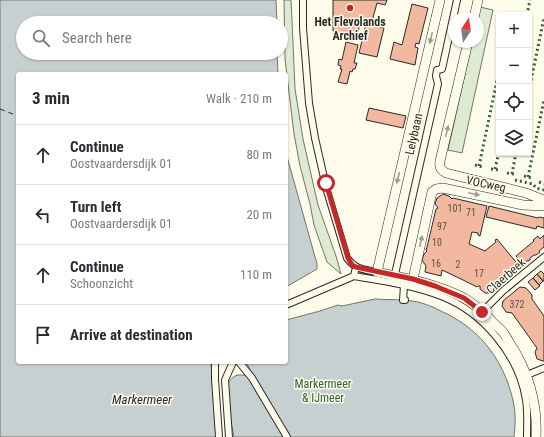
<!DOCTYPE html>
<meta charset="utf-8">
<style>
:root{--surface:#fff;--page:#f2f2f3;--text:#2b2b33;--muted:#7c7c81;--line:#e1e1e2}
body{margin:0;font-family:"Roboto Condensed",sans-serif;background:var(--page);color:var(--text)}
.controls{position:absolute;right:12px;top:12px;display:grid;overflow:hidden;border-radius:4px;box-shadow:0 1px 3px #0004}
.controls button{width:36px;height:36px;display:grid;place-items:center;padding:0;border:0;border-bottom:1px solid var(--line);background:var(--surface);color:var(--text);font:20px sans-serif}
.compass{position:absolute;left:448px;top:12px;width:36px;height:36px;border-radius:50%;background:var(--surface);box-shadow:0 1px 3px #0004;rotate:13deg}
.stop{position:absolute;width:12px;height:12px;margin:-9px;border:3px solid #c62828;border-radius:50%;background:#fff}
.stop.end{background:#c62828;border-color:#fff;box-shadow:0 1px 4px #0008}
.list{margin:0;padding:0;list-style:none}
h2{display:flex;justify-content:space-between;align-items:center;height:52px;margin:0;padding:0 16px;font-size:17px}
h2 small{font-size:13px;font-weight:400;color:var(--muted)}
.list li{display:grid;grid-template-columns:26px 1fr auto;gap:12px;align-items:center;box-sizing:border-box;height:60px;padding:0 16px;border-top:1px solid var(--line)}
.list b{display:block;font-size:15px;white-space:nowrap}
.list p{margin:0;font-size:13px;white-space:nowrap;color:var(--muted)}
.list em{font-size:13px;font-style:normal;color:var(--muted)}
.icon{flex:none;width:22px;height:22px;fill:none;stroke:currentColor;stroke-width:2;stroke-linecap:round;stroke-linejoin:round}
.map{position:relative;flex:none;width:544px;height:437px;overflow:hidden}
.search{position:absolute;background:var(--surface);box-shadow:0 1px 3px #0004;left:16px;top:16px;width:272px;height:44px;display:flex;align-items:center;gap:10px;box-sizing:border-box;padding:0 14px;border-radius:22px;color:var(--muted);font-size:15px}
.panel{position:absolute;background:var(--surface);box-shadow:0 1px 3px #0004;left:16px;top:72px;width:272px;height:292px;border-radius:4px}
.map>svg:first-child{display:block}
.green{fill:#deebd1;stroke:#74746e}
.water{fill:#c7d0d0;stroke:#74746e}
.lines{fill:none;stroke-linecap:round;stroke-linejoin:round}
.ferry{stroke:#2b2b2b;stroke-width:1;stroke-dasharray:5 4;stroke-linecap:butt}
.building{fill:#f2b8a0;stroke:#2b2b2b}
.street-casing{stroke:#2b2b2b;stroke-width:8}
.secondary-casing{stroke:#2b2b2b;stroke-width:10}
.street{stroke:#fdfbea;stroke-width:6}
.secondary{stroke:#fdfbea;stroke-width:9}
.hedge{stroke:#34623c;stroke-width:3;stroke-dasharray:2 3;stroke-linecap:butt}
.oneway{fill:#9e9d94}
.route{stroke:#c62828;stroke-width:5}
.poi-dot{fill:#c62828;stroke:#fdfbea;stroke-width:1.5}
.labels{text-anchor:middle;stroke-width:3;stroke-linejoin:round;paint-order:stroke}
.number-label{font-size:10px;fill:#5d4e48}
.poi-label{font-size:12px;font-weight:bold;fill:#2b2b2b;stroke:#fdfbea}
.street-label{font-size:12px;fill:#2b2b2b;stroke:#fdfbea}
.park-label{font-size:12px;fill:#34623c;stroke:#fdfbea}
.water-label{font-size:13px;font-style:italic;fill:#2b2b2b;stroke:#fdfbea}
</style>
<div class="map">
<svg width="544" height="437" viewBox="0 0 544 437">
<rect width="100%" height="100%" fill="#fdfbea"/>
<path class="green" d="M284 0H291L292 21 295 89 303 139 318 205 336 256 341 274 327 262 314 225 310 204 300 166 294 134 285 59Z
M480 7 493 10 462 153 448 150 472 42H478V18Z"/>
<path class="water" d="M0 0H276L277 23H23V53H277L278 74H18V362H211L217 437H0Z
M286 153 317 264V269L286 287Z
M375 299C389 300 404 299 418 302 426 304 433 307 441 311 474 326 495 349 508 383 510 390 513 398 514 406 516 417 515 427 514 437H288L261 390 246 362H286V320L320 311 338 305 342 306Z
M237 375H244L251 379 285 437H234C232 425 224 394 228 384 230 379 233 377 237 375Z"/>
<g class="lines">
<path class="ferry" d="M0 109 18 116"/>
</g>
<path class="building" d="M333 0H387L385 5 377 3 371 25 384 28 377 57 359 53 366 24 367 25 369 19 361 18 357 37 333 31Z
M412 4 428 8 419 44 416 43 415 47 418 48 415 65 390 59 394 42 402 45Z
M346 42 358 45 354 63H357L355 69H353L352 72 350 71 347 84 338 82 342 69H340L341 66 338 65 339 59 342 60Z
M369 108 406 116 403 128 366 120Z
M443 194 449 196 452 199 453 198 487 206 480 236 478 235V233L472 232 469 244 485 251 496 242 495 240 497 239 520 267 508 277 509 278 500 285 497 286V289L492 293H485L480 289V286H478L477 287 461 279 442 270 441 276 425 272 426 266 422 260 424 254 427 251 426 250 427 247 436 209 438 208 435 204 437 198Z
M489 206 538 218 539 217 544 218V228L537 226 536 229 486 217Z
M544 235V247L539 251 540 252 536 255H534L530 258V260L528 261V260L526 262V263L524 265 516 256 534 241 533 240 538 236 540 239Z
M541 271 544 274V281H543L537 274Z
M537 274 543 281 539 285 533 278Z
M533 278 540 286 535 290 528 282Z
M520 287 526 288 532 295V299L544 316V361H543L537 359 535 352 537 348 512 313 506 312 502 306 503 301Z"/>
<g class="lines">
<g class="street-casing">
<path id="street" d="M303 0V28L309 103 315 138 327 191 347 258C356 270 363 269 377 272
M354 276C383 281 413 285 441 296 483 312 519 355 526 400 528 412 527 425 527 437
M393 283 438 84 436 76 437 70 442 69 457 0
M404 286 403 300H405
M286 305 354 276 355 271
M482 312 504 290 544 257
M215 362V379L219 437
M239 362 252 378 287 437
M527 375 544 368
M229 437 225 380 233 362"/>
</g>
<g class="secondary-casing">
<path id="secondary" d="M440 0 377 272C406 278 437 284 464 298 473 303 482 311 490 319 493 323 497 326 501 330 504 333 507 338 509 342 528 370 538 404 536 437
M474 18 478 0
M468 42 440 161C439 168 441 170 446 173L526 193 544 200
M413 279 432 192 436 189 443 188 523 205 544 206"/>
</g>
<use href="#street" class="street"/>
<use href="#secondary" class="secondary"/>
<path class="hedge" d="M527 15 530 0
M529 90 544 18
M475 165 482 167
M479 166 499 71
M491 169 500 170
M495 169 499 152
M507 173 514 174
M512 174 516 153
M524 176 532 178
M528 177 544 100
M515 180 533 184 536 188 544 190
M539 182 544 184"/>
</g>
<defs><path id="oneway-solid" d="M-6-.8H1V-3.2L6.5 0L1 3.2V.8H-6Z"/></defs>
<g class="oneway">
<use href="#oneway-solid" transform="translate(431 38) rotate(103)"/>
<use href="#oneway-solid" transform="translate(447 131) rotate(-77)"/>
<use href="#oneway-solid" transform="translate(398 178) rotate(103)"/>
<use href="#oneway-solid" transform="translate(474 194) rotate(12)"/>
<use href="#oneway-solid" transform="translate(421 241) rotate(-78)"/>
</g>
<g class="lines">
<path class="route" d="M326 183 348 258 352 265 356 267 413 279 435 286 464 298 482 312"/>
</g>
<circle class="poi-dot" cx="350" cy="8" r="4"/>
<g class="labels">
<g class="number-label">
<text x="455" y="212">101</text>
<text x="471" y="216">71</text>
<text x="442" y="230">97</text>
<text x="437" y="246">10</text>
<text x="436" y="267">16</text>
<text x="458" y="268">2</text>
<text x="479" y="277">17</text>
<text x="517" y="308">372</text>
</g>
<g class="poi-label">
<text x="350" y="26">Het Flevolands<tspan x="350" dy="14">Archief</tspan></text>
</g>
<g class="street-label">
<text transform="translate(414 134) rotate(-77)" y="4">Lelybaan</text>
<text transform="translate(486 184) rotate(12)" y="4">VOCweg</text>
<text transform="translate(506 276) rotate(-41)" y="4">Claerbeek</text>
</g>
<g class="park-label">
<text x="323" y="388">Markermeer<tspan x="323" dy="14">&amp; IJmeer</tspan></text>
</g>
<g class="water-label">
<text x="142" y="404">Markermeer</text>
</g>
</g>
</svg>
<div class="controls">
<button>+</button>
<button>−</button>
<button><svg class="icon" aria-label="locate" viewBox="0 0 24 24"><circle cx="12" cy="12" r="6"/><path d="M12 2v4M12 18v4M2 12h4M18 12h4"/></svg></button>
<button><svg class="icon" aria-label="layers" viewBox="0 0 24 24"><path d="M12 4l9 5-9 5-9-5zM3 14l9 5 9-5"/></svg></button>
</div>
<svg class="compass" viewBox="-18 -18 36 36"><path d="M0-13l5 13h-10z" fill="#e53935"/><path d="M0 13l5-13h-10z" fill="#7c7c81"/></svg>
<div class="stop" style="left:326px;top:183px"></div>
<div class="stop end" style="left:482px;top:312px"></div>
<div class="search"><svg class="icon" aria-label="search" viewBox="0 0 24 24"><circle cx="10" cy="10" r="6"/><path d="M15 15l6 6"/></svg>Search here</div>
<section class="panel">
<h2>3 min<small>Walk · 210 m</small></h2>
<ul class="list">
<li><svg class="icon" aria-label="ahead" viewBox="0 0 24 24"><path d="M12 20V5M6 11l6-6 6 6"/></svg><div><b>Continue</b><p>Oostvaardersdijk 01</p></div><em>80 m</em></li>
<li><svg class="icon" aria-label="left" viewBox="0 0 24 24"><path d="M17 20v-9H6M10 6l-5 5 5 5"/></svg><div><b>Turn left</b><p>Oostvaardersdijk 01</p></div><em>20 m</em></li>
<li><svg class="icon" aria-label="ahead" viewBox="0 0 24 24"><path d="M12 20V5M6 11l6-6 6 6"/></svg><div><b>Continue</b><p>Schoonzicht</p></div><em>110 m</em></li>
<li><svg class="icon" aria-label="arrive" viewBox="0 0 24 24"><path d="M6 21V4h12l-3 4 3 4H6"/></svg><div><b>Arrive at destination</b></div></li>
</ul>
</section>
</div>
